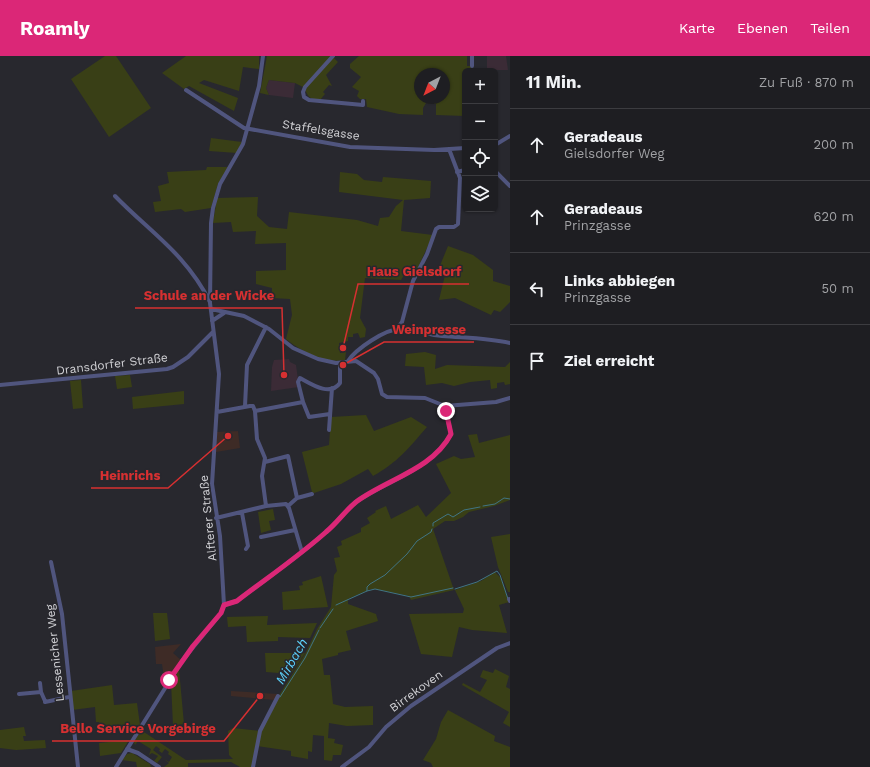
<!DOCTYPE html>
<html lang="de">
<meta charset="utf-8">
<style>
:root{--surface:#1e1e22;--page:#26272a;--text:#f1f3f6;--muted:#a1a2a5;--line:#3c3c40;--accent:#db2777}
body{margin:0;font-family:"Work Sans",sans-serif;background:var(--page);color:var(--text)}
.controls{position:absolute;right:12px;top:12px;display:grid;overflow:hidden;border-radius:6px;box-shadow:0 1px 3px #0004}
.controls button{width:36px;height:36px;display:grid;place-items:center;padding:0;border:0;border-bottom:1px solid var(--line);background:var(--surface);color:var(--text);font:20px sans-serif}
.compass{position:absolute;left:414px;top:12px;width:36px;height:36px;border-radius:50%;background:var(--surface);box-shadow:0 1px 3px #0004;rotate:222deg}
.stop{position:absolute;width:12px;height:12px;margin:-9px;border:3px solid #db2777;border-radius:50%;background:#fff}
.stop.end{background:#db2777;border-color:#fff;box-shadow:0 1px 4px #0008}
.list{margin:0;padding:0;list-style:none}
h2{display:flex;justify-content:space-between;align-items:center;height:52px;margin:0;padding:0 16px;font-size:17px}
h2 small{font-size:13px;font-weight:400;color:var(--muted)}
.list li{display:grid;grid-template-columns:26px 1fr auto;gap:12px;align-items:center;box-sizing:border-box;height:72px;padding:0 16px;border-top:1px solid var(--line)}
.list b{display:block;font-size:15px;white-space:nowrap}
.list p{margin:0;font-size:13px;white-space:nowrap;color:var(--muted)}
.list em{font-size:13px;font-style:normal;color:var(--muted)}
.icon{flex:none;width:22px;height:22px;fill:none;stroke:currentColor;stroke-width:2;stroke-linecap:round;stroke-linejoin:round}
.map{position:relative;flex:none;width:510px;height:711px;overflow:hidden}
header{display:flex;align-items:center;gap:24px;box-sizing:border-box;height:56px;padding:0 20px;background:var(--accent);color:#fff}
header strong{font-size:19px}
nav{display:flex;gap:22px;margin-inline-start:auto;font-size:14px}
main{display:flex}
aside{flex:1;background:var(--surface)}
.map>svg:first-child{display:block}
.commercial{fill:#3e2b26}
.education{fill:#3b2b36}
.green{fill:#393f16;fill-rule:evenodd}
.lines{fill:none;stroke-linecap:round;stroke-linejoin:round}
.stream{stroke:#417584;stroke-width:1}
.minor{stroke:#50557e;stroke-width:4}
.route{stroke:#db2777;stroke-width:5}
.labels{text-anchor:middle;stroke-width:3;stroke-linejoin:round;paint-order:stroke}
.street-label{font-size:12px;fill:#d1d1d5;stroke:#28282e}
.water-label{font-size:13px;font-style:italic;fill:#5ed4fe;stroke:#28282e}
.leader{fill:none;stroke:#d63031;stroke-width:1.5}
.callout-dot{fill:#d63031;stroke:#28282e;stroke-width:1.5}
.callout-label{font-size:13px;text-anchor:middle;font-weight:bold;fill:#d63031;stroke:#28282e;stroke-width:3;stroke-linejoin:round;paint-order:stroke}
</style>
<header>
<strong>Roamly</strong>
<nav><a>Karte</a><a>Ebenen</a><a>Teilen</a></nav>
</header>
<main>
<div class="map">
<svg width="510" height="711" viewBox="0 0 510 711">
<rect width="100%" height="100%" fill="#28282e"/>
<path class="commercial" d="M238 375 240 392 216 396 217 376Z
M181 588 173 597 181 604 165 628 162 608H156L155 591Z
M231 635 278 638 275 644 231 640Z"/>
<path class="education" d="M487 0H506L508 14H487Z
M269 24 295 27 293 42 269 39 266 32Z
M289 303 290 306 296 309 299 331 271 335 272 311 274 304Z"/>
<path class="green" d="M105 0H116L151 52 109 81 71 23Z
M186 0H259V13L243 11 239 35 204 24 199 27 238 42 234 55 189 30 184 33 162 17Z
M267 0H332L338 6 326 19 332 30 329 29 323 36 325 38 320 44C306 42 310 41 303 31L295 27 269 24 266 32 269 39 260 37Z
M359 0H467V10H471V15H465V60L436 59V48L426 47 423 52V59L399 58 367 51 366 43H360L357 40 359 35 352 31 361 21 350 12V8ZM420 18H444V42H420Z
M211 82 242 86 237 97 209 95Z
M207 111H228L218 128 211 152 185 156 181 153 155 156 153 146 161 145 158 130 169 127 167 116 206 114Z
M340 116 357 118 364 124 382 126 383 121 431 125 430 142 404 144 401 175 433 179 413 222 404 219 401 224 365 222 360 262 366 273 365 281 360 282 358 277 353 278V281H348V285L339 287 340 297 346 296 345 304C324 308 301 295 286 283L292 259 290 243 272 242V232L256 228V215L286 214V187L255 188 256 175 233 176 231 166 213 167 217 142 258 141 257 160 269 171 287 173 289 156 357 164 378 170 380 162 389 161 396 150 403 144 339 136Z
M448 190 473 199 493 214V225L510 230V246L500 256 494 254 491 259 455 242 439 244 446 215 439 212Z
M425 296 436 299 435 313 447 309 505 311 510 306V328L505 329 504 326 497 327V332L491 333 490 324 470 326 454 330 442 327 426 329 424 311 405 310 406 298Z
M130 319 132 331 117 333 115 320Z
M81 324 83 352 73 353 70 325Z
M184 335V348L133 353 132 341Z
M366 359 374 375 411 361 427 371C408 393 398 406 373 420L368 413 341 428 314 437 312 436 302 396 329 389 331 361Z
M477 378 479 387 510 379V444L494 450 469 456 463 461 454 465H445L433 473 454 534 411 544 409 540 375 533H371L350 542 348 543V548L376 558 378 565 346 575 351 594 338 597V599L322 603 324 619H330L333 648 345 651 373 650V669L347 670 329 667 328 682 335 683 334 687 343 689 341 699H333L332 705 324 704V680L313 679 312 696 308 695V703L291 700V695L257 690 261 674 278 641 305 598 317 573 331 551 334 519 337 515 334 502 340 501 337 491 342 489 341 485 361 476V472L370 467 367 462 376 456 375 455 386 450 391 463 418 449 426 461 451 437 436 408 454 400 461 403 475 401 468 379Z
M273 453 275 464 269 465 271 474 261 477 258 456Z
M510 478V536H508L498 511 491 481Z
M495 516 501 522 509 546 499 549 507 577 472 574 459 571 452 601 421 598 409 558 463 557 464 553 455 534 481 525Z
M321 520 328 551 283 554 282 536 300 534 299 530 303 529 302 526Z
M153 557H167L170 583 155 585Z
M268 560 267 569 317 567 310 582 278 581V585L247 586 246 570 228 571 227 561Z
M265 597H305L291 618 266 616Z
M179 613 184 668 173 670 171 626Z
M495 613 509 620 506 631 510 633V671L503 667 509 656 462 629 463 627 480 636 487 624 480 621 483 614 493 617Z
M112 629 114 649 137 647 140 669 100 672 99 666H96L95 651 72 654 71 635Z
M448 654 495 680 494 685 510 691V711H433L431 707 423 704 436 683 441 666Z
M24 671 26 680H23L24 685 45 684 46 692 16 694 0 692V674Z
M233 672 260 675 252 711H240L231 706 188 707V711H164L169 707 164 703 169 706 172 701 168 698 169 696 165 693 162 697 159 695 160 693 156 690 153 694 162 701 157 707 154 705 158 700 152 697 149 699 151 693 138 685 135 689 134 686 141 674 186 704 233 703 229 699 228 675Z
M129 684 121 697 100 700 99 687Z
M132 697 150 708 151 711H137L136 706 122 704 127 698Z"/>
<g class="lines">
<path class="stream" d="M483 450 495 448 504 442 510 443
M433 470V467L448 458 453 461 464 454 480 451
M455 533 477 526 497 515 500 519 508 543
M367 535 375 533 411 541 453 532
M336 549 367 535V531L370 528 385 519 407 498 417 485 431 476 432 473
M320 572 333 553
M280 641 305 602 319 574"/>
<path class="minor" d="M333 0 305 31 303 36 304 41 309 44 363 49V45
M472 0V10
M186 34 244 72 350 91 434 94 465 92
M495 89 510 80
M495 115 510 130
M457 116 465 114
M115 140C150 176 186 198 210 246
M211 253 244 260 269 273 293 292 318 303 336 307 356 305 374 317 378 323 382 338 387 341 425 342 445 350 496 346 510 342
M212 265 224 257
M397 273 402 266 413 225 427 198 436 173 439 171H454L458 168 460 122 449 93
M348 305C356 293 385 273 400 273 414 273 428 279 442 280 465 282 487 282 510 287
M0 329 167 313 173 311 188 301 213 276
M303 346 298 326 300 322C311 328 330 341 340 327V307
M245 350 247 309 266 271
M255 355 257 383 265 402 262 420 266 450
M217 356 250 350H253L255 355 303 346 309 361 330 358
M329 374 332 332
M265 406 288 400 297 442
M288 450 297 442 312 438
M242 457 248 490 246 493
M216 462 266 450 286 448 289 452 302 496
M261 481 295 474
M51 506 62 558 78 711
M509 543 510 545
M224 549 237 545C267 522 298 501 326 476 337 467 345 455 356 446 387 424 432 414 451 378L445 350
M40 627 41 636
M19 638 41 636 45 645
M45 646 69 641
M127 693 138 697 159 711
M116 711 182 605 221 557 224 549 220 480 212 428 219 318 210 247 211 167 213 152 220 128 243 88 259 30 263 0
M253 711 260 675 278 640
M342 711 369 691 386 671 411 650 497 592 510 587"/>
</g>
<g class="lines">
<path class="route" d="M169 624 193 590 221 557 224 549 237 545C267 522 298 501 326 476 337 467 345 455 356 446 387 423 432 414 451 378L446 355"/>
</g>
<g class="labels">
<g class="street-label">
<text transform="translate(321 74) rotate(9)" y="4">Staffelsgasse</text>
<text transform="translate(112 308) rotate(-7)" y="4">Dransdorfer Straße</text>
<text transform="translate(208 462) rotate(-96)" y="4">Alfterer Straße</text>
<text transform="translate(55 597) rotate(-96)" y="4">Lessenicher Weg</text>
<text transform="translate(416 635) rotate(-36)" y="4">Birrekoven</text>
</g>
<g class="water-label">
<text transform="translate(291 605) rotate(-60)" y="5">Mirbach</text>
</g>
</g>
<path class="leader" d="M343 292L358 228H469M284 319L282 252H135M343 309L384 286H474M228 380L168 432H91M260 640L224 685H52"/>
<g class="callout-dot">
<circle cx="343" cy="292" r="4"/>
<circle cx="284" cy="319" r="4"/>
<circle cx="343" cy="309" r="4"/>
<circle cx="228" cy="380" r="4"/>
<circle cx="260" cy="640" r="4"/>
</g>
<g class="callout-label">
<text x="414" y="220">Haus Gielsdorf</text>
<text x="209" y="244">Schule an der Wicke</text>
<text x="429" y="278">Weinpresse</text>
<text x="130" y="424">Heinrichs</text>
<text x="138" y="677">Bello Service Vorgebirge</text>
</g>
</svg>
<div class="controls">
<button>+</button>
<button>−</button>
<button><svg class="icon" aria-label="locate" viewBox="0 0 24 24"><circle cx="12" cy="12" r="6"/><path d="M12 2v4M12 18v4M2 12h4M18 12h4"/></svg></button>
<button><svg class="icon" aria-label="layers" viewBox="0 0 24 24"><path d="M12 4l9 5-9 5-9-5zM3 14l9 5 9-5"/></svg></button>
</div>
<svg class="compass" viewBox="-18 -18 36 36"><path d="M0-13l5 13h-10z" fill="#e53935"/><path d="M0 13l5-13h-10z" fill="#a1a2a5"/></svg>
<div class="stop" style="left:169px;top:624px"></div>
<div class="stop end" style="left:446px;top:355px"></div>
</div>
<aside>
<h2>11 Min.<small>Zu Fuß · 870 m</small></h2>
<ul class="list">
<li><svg class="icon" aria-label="ahead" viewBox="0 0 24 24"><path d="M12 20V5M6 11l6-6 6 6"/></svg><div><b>Geradeaus</b><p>Gielsdorfer Weg</p></div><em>200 m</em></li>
<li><svg class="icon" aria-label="ahead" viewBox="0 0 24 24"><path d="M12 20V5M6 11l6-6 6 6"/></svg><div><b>Geradeaus</b><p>Prinzgasse</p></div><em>620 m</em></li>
<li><svg class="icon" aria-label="left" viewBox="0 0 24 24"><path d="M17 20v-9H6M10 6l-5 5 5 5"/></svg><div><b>Links abbiegen</b><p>Prinzgasse</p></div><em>50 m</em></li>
<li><svg class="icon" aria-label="arrive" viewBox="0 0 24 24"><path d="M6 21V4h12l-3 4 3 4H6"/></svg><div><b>Ziel erreicht</b></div></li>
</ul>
</aside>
</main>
